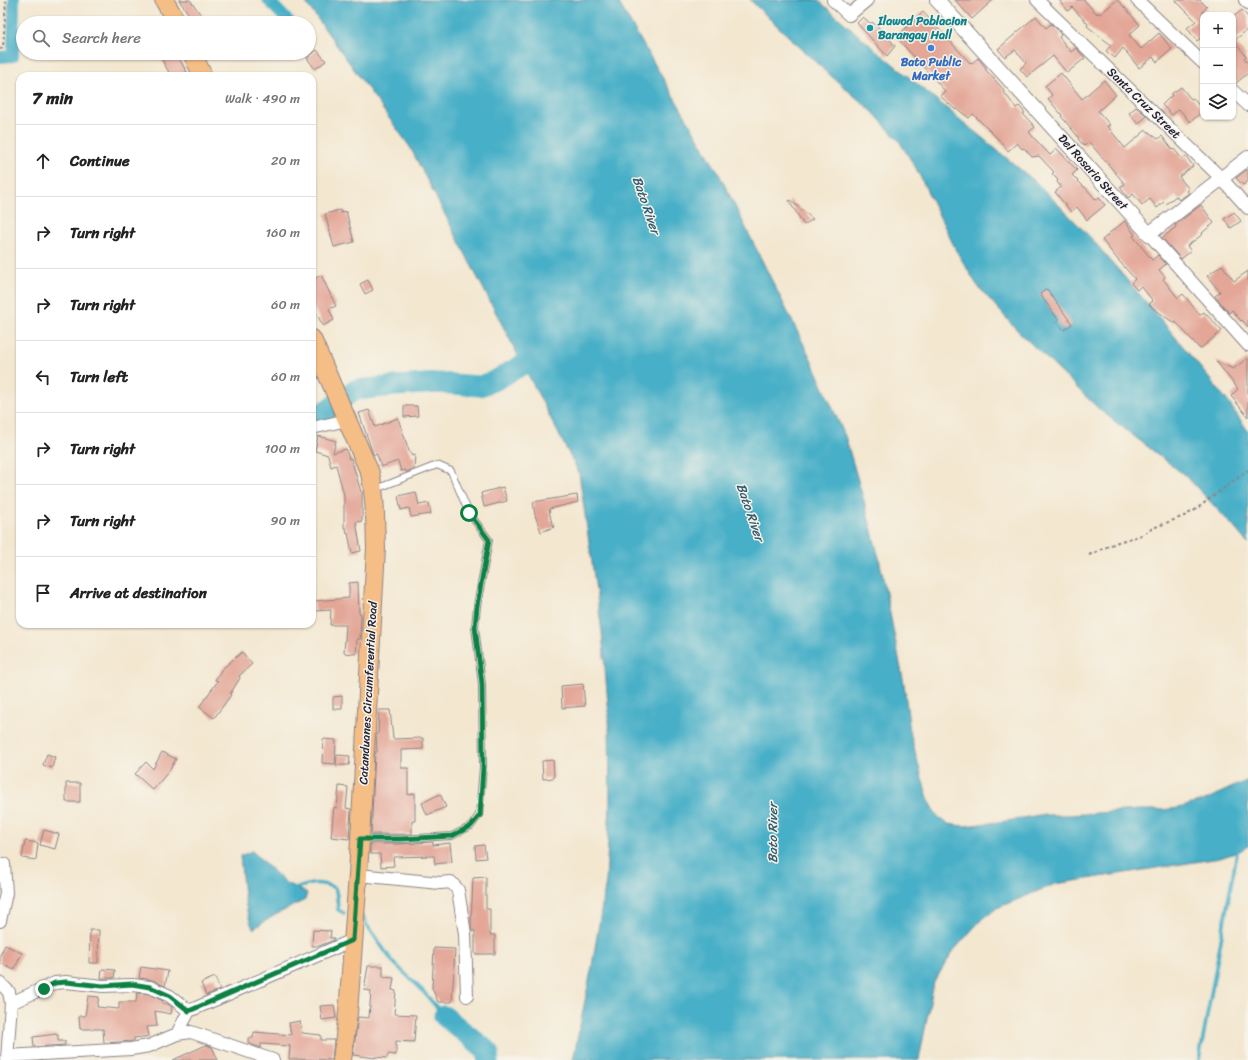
<!DOCTYPE html>
<meta charset="utf-8">
<style>
:root{--surface:#fff;--page:#f2f2f2;--text:#222;--muted:#767676;--line:#e0e0e0}
body{margin:0;font-family:Sriracha,sans-serif;background:var(--page);color:var(--text)}
.controls{position:absolute;right:12px;top:12px;display:grid;overflow:hidden;border-radius:8px;box-shadow:0 1px 3px #0004}
.controls button{width:36px;height:36px;display:grid;place-items:center;padding:0;border:0;border-bottom:1px solid var(--line);background:var(--surface);color:var(--text);font:20px sans-serif}
.stop{position:absolute;width:12px;height:12px;margin:-9px;border:3px solid #0b8043;border-radius:50%;background:#fff}
.stop.end{background:#0b8043;border-color:#fff;box-shadow:0 1px 4px #0008}
.list{margin:0;padding:0;list-style:none}
h2{display:flex;justify-content:space-between;align-items:center;height:52px;margin:0;padding:0 16px;font-size:17px}
h2 small{font-size:13px;font-weight:400;color:var(--muted)}
.list li{display:grid;grid-template-columns:26px 1fr auto;gap:12px;align-items:center;box-sizing:border-box;height:72px;padding:0 16px;border-top:1px solid var(--line)}
.list b{display:block;font-size:15px;white-space:nowrap}
.list em{font-size:13px;font-style:normal;color:var(--muted)}
.icon{flex:none;width:22px;height:22px;fill:none;stroke:currentColor;stroke-width:2;stroke-linecap:round;stroke-linejoin:round}
.map{position:relative;flex:none;width:1248px;height:1060px;overflow:hidden}
.search{position:absolute;background:var(--surface);box-shadow:0 1px 3px #0004;left:16px;top:16px;width:300px;height:44px;display:flex;align-items:center;gap:10px;box-sizing:border-box;padding:0 14px;border-radius:22px;color:var(--muted);font-size:15px}
.panel{position:absolute;background:var(--surface);box-shadow:0 1px 3px #0004;left:16px;top:72px;width:300px;height:556px;border-radius:12px}
.map>svg:first-child{display:block}
.water{fill:#47afc7;stroke:#346881}
.lines{fill:none;stroke-linecap:round;stroke-linejoin:round}
.stream{stroke:#47afc7;stroke-width:3.5}
.canal{stroke:#47afc7;stroke-width:12}
.river{stroke:#47afc7;stroke-width:21}
.building{fill:#e3a697}
.service-casing{stroke:#8a8486;stroke-width:8}
.minor-casing{stroke:#8a8486;stroke-width:14}
.tertiary-casing{stroke:#8a8486;stroke-width:16}
.primary-casing{stroke:#8a8486;stroke-width:20}
.path{stroke:#8a8486;stroke-width:2;stroke-dasharray:3 3;stroke-linecap:butt}
.service{stroke:#fff;stroke-width:6}
.minor{stroke:#fff;stroke-width:12}
.tertiary{stroke:#fff;stroke-width:14}
.primary{stroke:#f6be87;stroke-width:18}
.route{stroke:#0b8043;stroke-width:5}
.culture-dot{fill:#0f9aa8;stroke:#f7f3e8;stroke-width:1.5}
.shop-dot{fill:#3f7fe0;stroke:#f7f3e8;stroke-width:1.5}
.labels{text-anchor:middle;stroke-width:3;stroke-linejoin:round;paint-order:stroke}
.culture-label{font-size:12px;font-weight:bold;fill:#0d838f;stroke:#f7f3e8;text-anchor:start}
.shop-label{font-size:12px;font-weight:bold;fill:#366cbe;stroke:#f7f3e8}
.street-label{font-size:12px;fill:#22223b;stroke:#f7f3e8}
.water-label{font-size:13px;font-style:italic;fill:#315a73;stroke:#f7f3e8}
</style>
<div class="map">
<svg width="1248" height="1060" viewBox="0 0 1248 1060">
<rect width="100%" height="100%" fill="#f7f3e8"/>
<filter id="ink" filterUnits="userSpaceOnUse"><feTurbulence type="fractalNoise" baseFrequency=".025" numOctaves="2"/><feDisplacementMap in="SourceGraphic" scale="8" xChannelSelector="R" yChannelSelector="G"/><feConvolveMatrix kernelMatrix="1 2 1 2 8 2 1 2 1" color-interpolation-filters="sRGB"/></filter>
<filter id="wash" filterUnits="userSpaceOnUse"><feTurbulence type="fractalNoise" baseFrequency=".012" numOctaves="4" result="noise"/><feDisplacementMap in="SourceGraphic" scale="16" xChannelSelector="R" yChannelSelector="G"/><feGaussianBlur stdDeviation="0.9" result="paint"/><feColorMatrix in="noise" values="0 0 0 0 0 0 0 0 0 0 0 0 0 0 0 0 0 1.4 0 .05"/><feComposite in="paint" operator="in"/></filter>
<g filter="url(#wash)">
<rect width="100%" height="100%" fill="#f3e7d0"/>
<path class="water" d="M304 0H617L718 172 809 355 845 436 862 494 879 558 904 684 910 732 923 782 930 804 936 815 948 824 964 826 1007 821 1039 815H1069L1140 810H1161L1179 808 1205 800 1248 780V846L1238 852 1220 858 1055 884 997 908 979 922 954 950 934 982 919 1060H573L592 966 606 882 610 802 609 716 602 632 579 473 410 147Z
M750 0H818L864 40 1038 184 1091 238 1163 322 1226 399 1248 431V544L1233 526 1187 477 1100 410 1016 329 977 285 957 252 916 168 899 141 873 112 823 69Z
M252 851 286 883 307 893 305 900 275 915 253 929C243 906 243 881 240 856Z"/>
<g class="lines">
<path class="stream" d="M295 889C311 883 318 881 335 888L337 896 338 910 344 913
M361 916 364 918 366 924 392 961 422 990 444 1016
M1199 1060 1238 847"/>
<path class="canal" d="M268 0 290 23
M0 57 13 56 14 0"/>
<path class="river" d="M312 417 325 411 355 390 395 386 438 383 480 386 496 380 548 350
M444 1016 489 1052 488 1060"/>
</g>
<g id="blocks">
<path class="building" d="M179 0H190L202 16 205 23H195Z
M955 0H993L972 19Z
M1059 0H1084L1097 14 1098 12 1100 14 1117 0H1118L1140 25 1129 35 1141 49 1159 33 1172 49 1157 62 1153 57 1139 68 1123 48 1115 58 1106 51 1111 45 1087 26 1088 24 1072 7 1068 11Z
M1175 0H1200L1207 7 1203 11V36L1197 41 1187 28 1196 21Z
M1242 10 1248 17V29L1234 41 1246 56 1244 58 1248 63V73L1235 84H1233V17Z
M923 12 971 64 978 58 986 68 985 69 1004 90 1003 91 1016 108 1019 106 1025 113 1023 114 1035 127 1029 132 1034 138 1050 155 1057 149 1077 170 1072 175 1084 187H1085L1096 200 1099 198 1105 205 1087 220 1077 207 1071 212 1055 192 1061 187 1057 182 1058 180 1052 174 1054 172 1039 156 1032 157 1024 148 1022 149 1017 143 1008 151 1001 142 973 114 969 118 957 109 956 110 940 96 945 91 896 37Z
M1036 16 1046 28 1051 24 1056 28 1061 35 1059 37 1071 52 1076 48 1085 58 1067 73 1053 56 1027 77 1020 69 1026 63 1015 50 1005 57 998 49Z
M863 17 871 24 872 22 884 32 895 46 887 56 857 23Z
M317 50 326 61 315 69 307 58Z
M158 53H176L189 76H171Z
M1061 73 1082 99 1104 80 1116 95 1098 111 1110 125 1107 126 1125 148 1146 130 1158 139 1162 136 1173 150 1174 149 1182 159 1186 156 1193 166 1179 177 1189 189 1187 191 1189 193 1179 200 1176 196 1166 204 1164 202 1157 208 1150 199 1142 205 1133 194 1128 198 1120 187 1125 184 1089 142 1084 146 1078 139 1079 138 1061 116 1062 115 1048 99 1052 95 1045 86Z
M1181 87 1191 99 1193 98 1203 111 1190 122 1179 109 1172 115 1162 105 1172 95 1171 94Z
M1136 107 1147 116 1138 124 1129 113Z
M1248 169V181L1243 185 1236 178Z
M790 200 813 219 804 225 789 201Z
M1201 205 1214 223 1202 233 1203 234 1187 246 1191 251 1181 259 1162 238 1176 227 1175 225Z
M340 210 341 213 346 211 354 242 334 247 325 214Z
M1234 212 1241 221 1231 228 1224 219Z
M1125 221 1135 235 1133 236 1152 260 1158 255 1166 264 1159 270 1165 277 1163 279 1178 298 1183 294 1200 315 1204 312 1222 331 1200 349 1176 322 1174 323 1153 308 1149 304 1153 301 1141 286 1137 290 1131 283 1135 279 1118 260 1102 240 1108 235V234Z
M1222 265 1234 281 1248 271V327L1242 320 1241 321 1232 310 1229 313 1215 296 1220 292 1207 276Z
M321 275 336 306 329 309 334 320 323 326 312 305V280Z
M368 280 373 290 365 294 360 284Z
M1047 289 1072 324 1064 330 1057 322 1059 321 1040 294Z
M1248 358V417L1231 396 1238 389 1216 361 1233 369Z
M404 406H417L418 416 404 417Z
M369 410 375 427 398 418 409 451 412 456 415 455 414 469 406 472 405 470 401 471 398 461 381 467 378 457 376 454 374 455 373 454 359 413Z
M318 436 336 441 333 453 346 449 349 459 351 458 361 492H362V521L356 522 361 551 352 553 348 533 347 534 346 528H344V495L336 465 331 467 328 455 315 451Z
M503 487 507 501 484 507 481 493Z
M416 492 419 505 429 503 431 514 411 517 409 508 401 510 398 496Z
M577 495 578 502 549 509 551 520 554 527 541 532 535 515 533 502Z
M358 582 359 613 361 614 360 639H357L356 654 344 653 346 625H330L331 610 315 611 314 601 349 598V583Z
M242 652 252 664 239 676 240 678 230 694 231 695 214 718 199 707 218 681 215 680 222 669Z
M583 684 585 706 562 708 561 686Z
M342 696V709H333V697Z
M379 710H390L393 739 423 738V749L401 750V768H408V795L415 793V821H412V834H371L375 752H377L376 734H378Z
M323 739 336 740 335 764 322 763Z
M162 752 176 759 169 771 153 790 135 774 146 762 153 769Z
M47 754 55 757 52 768 43 765Z
M337 755 350 756 349 765H336Z
M553 760 554 778 543 779 542 761Z
M66 783H80V802H66Z
M339 786 348 787 346 808 351 809 349 839 331 837 334 807 337 808Z
M440 794 446 807 427 815 422 803Z
M44 830 59 834 55 849 40 845Z
M25 841 38 843 36 860 22 858Z
M433 842V845L450 843 452 862 435 864 434 856 393 857 394 866 381 867 380 854H370V844H401Z
M484 845 486 858 476 859 475 846Z
M486 877V909H490V935H495V954H475V931H472L471 925 473 878Z
M90 930H99L98 963H89Z
M313 930 331 931 330 938H334V940L319 946H312Z
M5 945 22 953 14 970 0 963V955Z
M434 948 455 949 452 1002H438L432 988Z
M368 966H383V977L394 978 392 990 396 991 394 1014 416 1015 414 1042 396 1041V1055L388 1054 387 1058 375 1057V1058L353 1055 358 1017 369 1018 371 991 364 990Z
M141 967 168 971 165 986 153 980 139 978Z
M102 969 115 970 114 978H101Z
M215 977 220 990 206 995 201 983Z
M137 993 148 994 163 1001 162 1003 168 1004 172 1007 171 1014 155 1011 157 1026 147 1027 149 1036 134 1038V1041L104 1043 103 1029H80L79 1016H85L88 996 99 997 97 1007 119 1009V1002H136Z
M334 1005 336 1018 322 1020 320 1006Z
M300 1021 302 1033 321 1035V1040H334L332 1060 289 1059 290 1046 261 1044V1048L248 1043V1038H253L254 1032 291 1035 289 1023Z
M56 1034V1035H58V1041H65V1045L34 1047 33 1037Z
M206 1045 212 1047 218 1060H173Z"/>
</g>
</g>
<g filter="url(#ink)">
<use href="#blocks" fill-opacity="0" stroke="#8a8486" stroke-width="1"/>
<g class="lines">
<g class="service-casing">
<path id="service" d="M362 839H401L452 836 471 826 479 815 483 767 482 684 475 627 477 606 489 540 469 513 451 471 437 465 376 489"/>
</g>
<g class="minor-casing">
<path id="minor" d="M833 0 849 15 867 0
M1037 0 1221 178 1248 208
M1137 0 1203 63
M1245 0 1248 3
M1233 91 1248 105
M1149 234 1248 345
M312 428 347 420
M358 875 440 883 451 882 458 890 465 934 467 996
M0 921 6 893 4 864
M0 983 9 992 11 1003 7 1060
M11 1003 55 983 66 982 103 986 132 985 150 987 170 996 189 1011
M177 1034 189 1011 353 940
M7 1056 131 1049 149 1046 177 1034 191 1032 273 1060"/>
</g>
<g class="tertiary-casing">
<path id="tertiary" d="M937 0 1149 234 1248 158"/>
</g>
<g class="primary-casing">
<path id="primary" d="M164 0 177 23
M192 53 203 76
M312 339 370 473C376 498 375 523 376 548L358 875 348 1013 342 1060"/>
</g>
<path class="path" d="M0 49 3 48 6 0
M1089 555 1118 542 1142 535 1153 528 1184 516 1195 510 1248 470"/>
<use href="#service" class="service"/>
<use href="#minor" class="minor"/>
<use href="#tertiary" class="tertiary"/>
<use href="#primary" class="primary"/>
</g>
</g>
<g class="lines" filter="url(#ink)">
<path class="route" d="M44 989 55 983 66 982 103 986 132 984 150 987 170 996 189 1011 353 940 360 839H401L452 836 471 826 480 815 483 767 482 684 475 627 477 606 489 540 469 513"/>
</g>
<circle class="culture-dot" cx="870" cy="28" r="4"/>
<circle class="shop-dot" cx="931" cy="48" r="4"/>
<g class="labels">
<g class="culture-label">
<text x="878" y="25">Ilawod Poblacion<tspan x="878" dy="14">Barangay Hall</tspan></text>
</g>
<g class="shop-label">
<text x="931" y="66">Bato Public<tspan x="931" dy="14">Market</tspan></text>
</g>
<g class="street-label">
<text transform="translate(1144 103) rotate(44)" y="4">Santa Cruz Street</text>
<text transform="translate(1093 172) rotate(48)" y="4">Del Rosario Street</text>
<text transform="translate(368 693) rotate(-87)" y="4">Catanduanes Circumferential Road</text>
</g>
<g class="water-label">
<text transform="translate(647 205) rotate(71)" y="5">Bato River</text>
<text transform="translate(751 512) rotate(71)" y="5">Bato River</text>
<text transform="translate(772 833) rotate(-90)" y="5">Bato River</text>
</g>
</g>
</svg>
<div class="controls">
<button>+</button>
<button>−</button>
<button><svg class="icon" aria-label="layers" viewBox="0 0 24 24"><path d="M12 4l9 5-9 5-9-5zM3 14l9 5 9-5"/></svg></button>
</div>
<div class="stop" style="left:469px;top:513px"></div>
<div class="stop end" style="left:44px;top:989px"></div>
<div class="search"><svg class="icon" aria-label="search" viewBox="0 0 24 24"><circle cx="10" cy="10" r="6"/><path d="M15 15l6 6"/></svg>Search here</div>
<section class="panel">
<h2>7 min<small>Walk · 490 m</small></h2>
<ul class="list">
<li><svg class="icon" aria-label="ahead" viewBox="0 0 24 24"><path d="M12 20V5M6 11l6-6 6 6"/></svg><div><b>Continue</b></div><em>20 m</em></li>
<li><svg class="icon" aria-label="right" viewBox="0 0 24 24"><path d="M7 20v-9h11M14 6l5 5-5 5"/></svg><div><b>Turn right</b></div><em>160 m</em></li>
<li><svg class="icon" aria-label="right" viewBox="0 0 24 24"><path d="M7 20v-9h11M14 6l5 5-5 5"/></svg><div><b>Turn right</b></div><em>60 m</em></li>
<li><svg class="icon" aria-label="left" viewBox="0 0 24 24"><path d="M17 20v-9H6M10 6l-5 5 5 5"/></svg><div><b>Turn left</b></div><em>60 m</em></li>
<li><svg class="icon" aria-label="right" viewBox="0 0 24 24"><path d="M7 20v-9h11M14 6l5 5-5 5"/></svg><div><b>Turn right</b></div><em>100 m</em></li>
<li><svg class="icon" aria-label="right" viewBox="0 0 24 24"><path d="M7 20v-9h11M14 6l5 5-5 5"/></svg><div><b>Turn right</b></div><em>90 m</em></li>
<li><svg class="icon" aria-label="arrive" viewBox="0 0 24 24"><path d="M6 21V4h12l-3 4 3 4H6"/></svg><div><b>Arrive at destination</b></div></li>
</ul>
</section>
</div>
